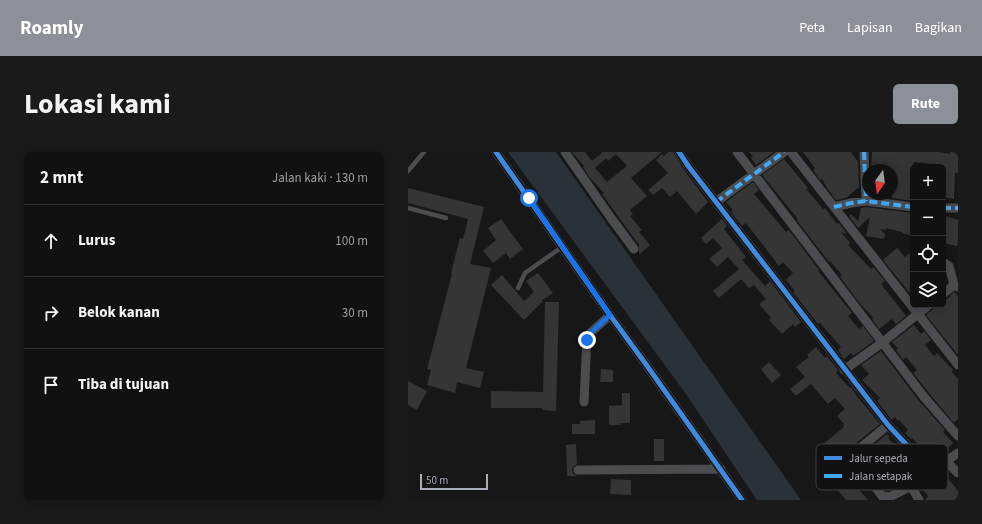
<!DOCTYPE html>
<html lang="id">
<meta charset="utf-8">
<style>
:root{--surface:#111;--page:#1a1a1a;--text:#f1f3f6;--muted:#9c9d9f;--line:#303131;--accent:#8c9099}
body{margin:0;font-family:"Source Sans 3",sans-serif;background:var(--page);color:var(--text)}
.controls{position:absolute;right:12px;top:12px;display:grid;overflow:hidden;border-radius:6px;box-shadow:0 2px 10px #0003}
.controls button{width:36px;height:36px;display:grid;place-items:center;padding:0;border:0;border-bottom:1px solid var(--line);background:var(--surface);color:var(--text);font:20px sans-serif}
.compass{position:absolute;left:454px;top:12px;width:36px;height:36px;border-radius:50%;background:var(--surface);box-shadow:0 2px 10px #0003;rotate:194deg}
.scale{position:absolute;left:12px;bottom:10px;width:68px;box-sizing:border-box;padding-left:4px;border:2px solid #a8adb8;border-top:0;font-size:11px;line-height:14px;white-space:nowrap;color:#a8adb8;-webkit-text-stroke:3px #111113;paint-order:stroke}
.stop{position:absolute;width:12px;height:12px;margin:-9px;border:3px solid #1a73e8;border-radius:50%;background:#fff}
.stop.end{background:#1a73e8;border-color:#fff;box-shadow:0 1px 4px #0008}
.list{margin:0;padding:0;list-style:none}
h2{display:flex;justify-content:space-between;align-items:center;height:52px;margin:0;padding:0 16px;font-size:17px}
h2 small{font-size:13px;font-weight:400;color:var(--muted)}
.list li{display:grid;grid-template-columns:26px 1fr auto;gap:12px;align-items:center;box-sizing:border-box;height:72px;padding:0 16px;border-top:1px solid var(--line)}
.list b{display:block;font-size:15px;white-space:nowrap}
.list em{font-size:13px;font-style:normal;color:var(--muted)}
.icon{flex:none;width:22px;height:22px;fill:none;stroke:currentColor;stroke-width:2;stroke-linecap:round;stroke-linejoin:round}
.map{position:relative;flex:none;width:550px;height:348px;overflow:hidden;border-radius:6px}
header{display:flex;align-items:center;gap:24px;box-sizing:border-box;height:56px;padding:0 20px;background:var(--accent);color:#fff}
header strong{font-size:19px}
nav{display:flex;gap:22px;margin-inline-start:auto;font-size:14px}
.intro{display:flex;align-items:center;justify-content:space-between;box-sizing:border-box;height:96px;padding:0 24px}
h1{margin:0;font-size:28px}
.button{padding:10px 18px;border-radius:6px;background:var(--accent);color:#fff;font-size:14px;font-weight:700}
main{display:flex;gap:24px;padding:0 24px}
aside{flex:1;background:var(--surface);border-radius:6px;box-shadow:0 2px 10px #0003}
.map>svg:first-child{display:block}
.water{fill:#2a3239}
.building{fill:#353536;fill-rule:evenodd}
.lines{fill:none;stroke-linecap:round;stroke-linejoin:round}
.lane{stroke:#4b4c50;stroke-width:4.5}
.street{stroke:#4b4c50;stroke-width:9}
.quiet{stroke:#3fa9f5;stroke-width:4;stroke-dasharray:8 4;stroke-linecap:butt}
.cycleway-casing{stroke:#111113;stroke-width:8}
.cycleway{stroke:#408adc;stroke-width:5}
.route{stroke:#1a73e8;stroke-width:5}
.key{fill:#111113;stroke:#3e4045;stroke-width:1}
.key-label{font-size:11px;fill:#a8adb8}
</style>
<header>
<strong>Roamly</strong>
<nav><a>Peta</a><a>Lapisan</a><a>Bagikan</a></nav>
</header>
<div class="intro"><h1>Lokasi kami</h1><a class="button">Rute</a></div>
<main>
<aside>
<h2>2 mnt<small>Jalan kaki · 130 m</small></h2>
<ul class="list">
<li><svg class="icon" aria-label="ahead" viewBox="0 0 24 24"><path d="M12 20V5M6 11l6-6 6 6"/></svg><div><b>Lurus</b></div><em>100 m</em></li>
<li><svg class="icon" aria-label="right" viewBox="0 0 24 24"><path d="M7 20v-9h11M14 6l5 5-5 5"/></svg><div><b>Belok kanan</b></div><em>30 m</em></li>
<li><svg class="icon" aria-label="arrive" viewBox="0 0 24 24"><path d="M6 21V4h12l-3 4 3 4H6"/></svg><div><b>Tiba di tujuan</b></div></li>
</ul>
</aside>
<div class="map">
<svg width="550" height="348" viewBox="0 0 550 348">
<rect width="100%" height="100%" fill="#171717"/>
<path class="water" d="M100 0H148L393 348H349L278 242Z"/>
<path class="building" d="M164 0H177L184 9 194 1 193 0H254L223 26 239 44 222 58 225 62 222 64 234 78 231 80 242 93 232 102 231 100V93L194 42 196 41 181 25 175 15 176 14ZM208 2 219 14 199 30 187 16 198 6 200 9Z
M260 0H265L276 18 300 50 288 62 269 39 262 45 254 36 245 43 240 38 260 21 248 8 254 2 256 4Z
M341 0H366L348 13 343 6 345 4Z
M395 0H443L450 10 451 35 438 46 428 48 419 36 414 27 412 28 405 18 407 16Z
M464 0H531L542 2V0H550V21H547L546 47 535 45V15H522L523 12 506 10 505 15V49L484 46V18H463Z
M376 7 400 36 398 37 415 57 417 56 429 72 431 71 439 82 433 80 442 91 440 93 463 117 465 115 477 129 473 132 498 164 488 172 484 167 471 177 464 167 465 165 453 153 432 125 434 123 422 109 421 110 390 70 389 68 390 67 354 23Z
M345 30 351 38 346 42 378 80 381 78 411 118 410 119 444 161 440 164 451 177 455 174 466 189 445 204 443 201 436 207 430 198 433 195 412 171 410 172 385 140 387 139 378 128 385 121 375 110 371 114 338 71 334 74 323 60 325 58 318 50Z
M0 36 76 55 62 112 83 116 58 216 76 220 72 236 49 230 47 241 19 233 23 218 19 217 44 122 43 121 52 86 55 87 60 67 0 51Z
M458 55 505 61V84L494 81V80L478 76V78L472 77 477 82 476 87 458 84 462 65 450 76 441 64 443 62 450 69 453 56Z
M538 64 550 68V88L549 94 535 91V69H537Z
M93 67 115 97 102 107 98 101 85 111 75 99 88 88 80 76Z
M314 67 319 74 316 77 338 105 334 108 357 134 362 129 393 170 387 175 385 172 374 182 361 168 363 166 351 152 358 147 346 133 341 136 334 128H332L311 146 305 139 331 117 320 105 309 115 301 107 314 96 305 86 298 92 293 86Z
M489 96 497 105 505 98V145L475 108Z
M130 121 145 141 133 149H135L116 168 83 133 94 123 116 149 126 140 118 129Z
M546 140 550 144V203L518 163 525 157 527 153H535V148L539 147Z
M137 150H151L148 259 134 258V256H83V239L135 240Z
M506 173 513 182 516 179 523 188 517 193 526 204 529 201 545 218 544 220 550 227V267L546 271 521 241 505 221 509 218 498 205 495 208 488 198 490 197 484 190Z
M408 195 417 206 419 204 420 206 430 218 428 221 442 236 443 235 448 242H447L472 272 447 292 445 295 446 300 425 318 408 298 436 275 435 274 436 272 429 264 437 257 427 246 420 252 403 232 388 244 382 237 397 225 388 215 401 205 399 203Z
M473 199 511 249 537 278 535 280 545 291 537 299 534 295 522 306 513 295 504 286 503 287 497 281 500 278 491 268 490 269 487 265 484 268 469 249 472 246 454 228 461 222 453 213Z
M361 210 373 223 364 231 353 217Z
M193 217 205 218V230H192Z
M0 229 19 239 9 258 0 253Z
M214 241H222V271H212L213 273H201V254L214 253Z
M187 268V282H164V272H172V269Z
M479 282 482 285 480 286 491 297 488 300 506 320 498 327 491 318 475 331 456 309 470 297 466 293Z
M246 287H256V309H246Z
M168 292 169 312 165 315 164 318 165 321 169 324H159L158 293Z
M534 319 550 339V348H517L520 344 513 335Z
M442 322 449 329 446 332 460 348H438L428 336 437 329 435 327Z
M203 327 223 328V343L202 342Z"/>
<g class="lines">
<path class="lane" d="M0 19 16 0
M0 56 38 66
M110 136 117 121 154 95"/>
<path class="street" d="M88 0 199 159 237 211 334 348
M157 0 203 66 226 97
M271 0 281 15 480 273 523 319
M329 0 516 245 550 284
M383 0 550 213
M456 0 458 49
M308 50 376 0
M426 55 443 51 458 49 505 55
M535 56H550
M535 110 541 114 546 133
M535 142 546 133 550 135
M436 218 475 190 521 153
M176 250 179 185 180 183 202 163
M451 297 480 273
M538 309 550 321
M450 312 474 344 482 345 503 334
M170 318 313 317
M511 348 503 334 550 301"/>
<path class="quiet" d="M456 0 458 49
M308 50 376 0
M426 55 443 51 458 49 505 55
M535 56H550"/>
<g class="cycleway-casing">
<path id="cycleway" d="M88 0 199 159 237 211 334 348
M271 0 281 15 480 273 523 319"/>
</g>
<use href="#cycleway" class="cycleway"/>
</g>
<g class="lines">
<path class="route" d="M121 46 202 163 180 183 179 188"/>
</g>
<rect x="408" y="292" width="132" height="46" rx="6" class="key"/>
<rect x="416" y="304" width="18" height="4" fill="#408adc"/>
<rect x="416" y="322" width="18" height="4" fill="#3fa9f5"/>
<g class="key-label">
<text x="441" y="310">Jalur sepeda</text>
<text x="441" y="328">Jalan setapak</text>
</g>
</svg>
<div class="controls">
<button>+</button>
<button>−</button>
<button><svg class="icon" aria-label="locate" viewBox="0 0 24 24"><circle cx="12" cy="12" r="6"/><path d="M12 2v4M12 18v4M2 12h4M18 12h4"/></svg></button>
<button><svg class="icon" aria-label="layers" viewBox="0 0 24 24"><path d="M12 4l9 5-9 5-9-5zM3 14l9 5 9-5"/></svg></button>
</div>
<svg class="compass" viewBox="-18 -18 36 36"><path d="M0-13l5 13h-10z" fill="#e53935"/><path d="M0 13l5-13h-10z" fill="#9c9d9f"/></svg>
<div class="scale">50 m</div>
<div class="stop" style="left:121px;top:46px"></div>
<div class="stop end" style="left:179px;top:188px"></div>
</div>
</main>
